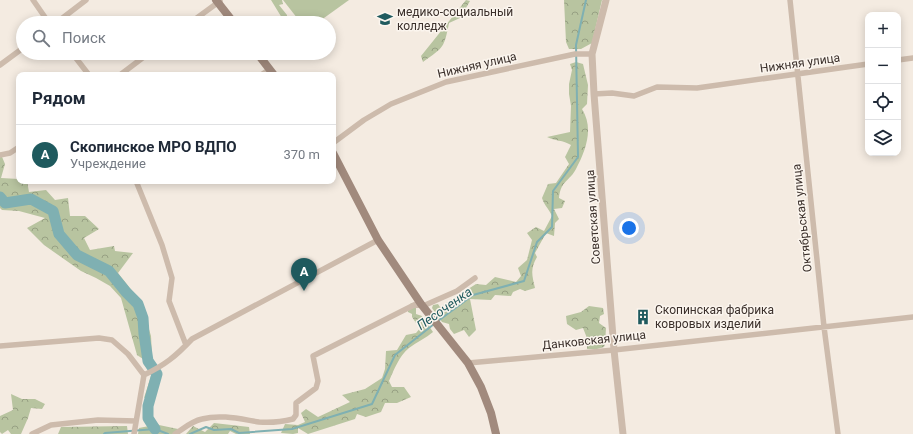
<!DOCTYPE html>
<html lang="ru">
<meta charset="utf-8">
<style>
:root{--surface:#fff;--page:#f6f6f7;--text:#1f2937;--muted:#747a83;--line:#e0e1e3;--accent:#1f5a5e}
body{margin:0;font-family:Roboto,sans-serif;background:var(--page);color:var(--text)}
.controls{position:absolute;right:12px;top:12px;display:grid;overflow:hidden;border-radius:8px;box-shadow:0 2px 10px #0003}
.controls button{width:36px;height:36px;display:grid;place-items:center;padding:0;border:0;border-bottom:1px solid var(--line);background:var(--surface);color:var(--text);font:20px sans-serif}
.you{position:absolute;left:629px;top:228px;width:14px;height:14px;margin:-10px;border:3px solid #fff;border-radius:50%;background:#1a73e8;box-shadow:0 0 0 6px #1a73e833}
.badge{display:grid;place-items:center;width:26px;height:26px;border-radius:50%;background:var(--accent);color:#fff;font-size:13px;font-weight:700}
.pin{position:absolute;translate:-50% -33px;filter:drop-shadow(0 1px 2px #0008)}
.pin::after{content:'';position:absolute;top:21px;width:14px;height:12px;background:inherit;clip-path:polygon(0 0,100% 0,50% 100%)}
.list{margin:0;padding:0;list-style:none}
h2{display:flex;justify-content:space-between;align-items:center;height:52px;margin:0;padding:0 16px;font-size:17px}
h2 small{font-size:13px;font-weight:400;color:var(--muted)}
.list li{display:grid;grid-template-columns:26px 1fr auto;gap:12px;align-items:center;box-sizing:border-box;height:60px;padding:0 16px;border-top:1px solid var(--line)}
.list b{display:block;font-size:15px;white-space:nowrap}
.list p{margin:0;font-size:13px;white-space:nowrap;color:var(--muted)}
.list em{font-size:13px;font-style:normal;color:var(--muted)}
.icon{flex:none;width:22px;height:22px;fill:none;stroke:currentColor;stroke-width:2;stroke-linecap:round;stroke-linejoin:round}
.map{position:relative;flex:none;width:913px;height:434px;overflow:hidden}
.search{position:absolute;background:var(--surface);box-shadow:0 2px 10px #0003;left:16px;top:16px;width:320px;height:44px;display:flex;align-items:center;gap:10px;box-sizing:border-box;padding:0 14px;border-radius:22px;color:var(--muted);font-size:15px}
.panel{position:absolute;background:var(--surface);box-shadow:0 2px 10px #0003;left:16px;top:72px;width:320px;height:112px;border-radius:8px}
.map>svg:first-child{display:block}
.forest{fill:url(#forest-crowns)}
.garden{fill:#b8c4a0}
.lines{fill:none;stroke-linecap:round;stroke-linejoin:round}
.stream{stroke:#7fb0b2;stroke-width:2}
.river{stroke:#7fb0b2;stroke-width:11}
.minor{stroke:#cdbbac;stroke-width:5.5}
.tertiary{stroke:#cdbbac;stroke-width:7}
.secondary{stroke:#a18a7d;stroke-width:8}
.labels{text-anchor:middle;stroke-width:3;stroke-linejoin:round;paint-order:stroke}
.poi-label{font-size:12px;fill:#3b302b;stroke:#fbf5ee;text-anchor:start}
.street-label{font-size:12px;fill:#3b302b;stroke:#fbf5ee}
.water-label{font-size:13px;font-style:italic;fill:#1f5a5e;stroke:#fbf5ee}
</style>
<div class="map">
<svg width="913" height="434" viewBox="0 0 913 434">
<defs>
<pattern id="forest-crowns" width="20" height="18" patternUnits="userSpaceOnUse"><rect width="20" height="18" fill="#b8c4a0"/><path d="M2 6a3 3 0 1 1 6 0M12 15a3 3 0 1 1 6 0" fill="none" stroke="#97a083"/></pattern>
</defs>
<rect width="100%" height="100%" fill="#f4ebe1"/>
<path class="forest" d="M271 0H282L283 4 279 5 287 15V23H296H274L282 18Z
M466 0 470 1 460 18 449 23C444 48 444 47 423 62L421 56Z
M564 0H602L592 43 581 49H569L566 42Z
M576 62 583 64 588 85 587 104 582 109C594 128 586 150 576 169 569 182 561 180 559 198L565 201 562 208 554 209 559 219 555 223 554 236 546 233 535 253 537 257C530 269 532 275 535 288L525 291 520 289 513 292 511 296 495 295 491 300 470 299 476 330 469 337 464 330 454 334 450 329 449 324 442 322 432 308 433 305 438 304 440 307 476 284 486 285 495 277 516 282 521 276 518 268 527 260 532 240 527 233 536 227 544 231 552 216C549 209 544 205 542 198L548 184 556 183 569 164 565 157 571 145C563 140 555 141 547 137L570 132 571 106 569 94V84L572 70 570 64Z
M0 152 5 164 1 178 19 179V181H27L29 192 46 190 55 200 68 198 70 216H85L99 229 84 238 90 250 114 246 115 251 133 253 118 273 141 302 151 336 152 355 143 359 137 355 121 298 110 286 96 278 81 271 44 245 27 228 45 218 19 211 2 210 0 208Z
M412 303 416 308V314L422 316 433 332C426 338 417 342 409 348 399 356 394 370 389 381L392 387H404L411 397 397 403H385L381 412 366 417 357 414 355 419 308 434 298 428V433L293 434 281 433 285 424 298 425 305 422 301 413 306 409 318 417 350 402 342 395 365 389 382 378 385 369 386 351 397 350 406 335 416 333 422 326 420 323H416L412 317V314L408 312 410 304Z
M589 306 603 308 604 314 600 316 599 323 606 328 605 344 604 347 597 349H587V338L583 328 576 330 567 324 566 316 581 312Z
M158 371 161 373 154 394 144 398 151 376Z
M11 394 22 399H35L45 404 42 409 31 408 28 418 21 434H11L8 430 2 434 0 432V416L13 410Z
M146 402H152L151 416 159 425 178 429 175 434H138L139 428 149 426 146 420Z
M214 423 249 427 250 434H236L230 431 228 434H186L193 426 205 432Z
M127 426 128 434H58L61 427Z"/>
<path class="garden" d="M283 0H349L317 23H301Z"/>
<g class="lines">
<path class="stream" d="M438 321 473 295 524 281 537 242 552 227 553 191 578 157 576 45 586 0
M104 434 105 433 155 429 168 434
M190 434 206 427 214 430 231 429 239 433 292 429 372 404 395 355 434 324"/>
<path class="river" d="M0 197 5 203 31 199 53 211 59 234 77 255 109 271 126 292 138 304 143 318 144 334 148 361 157 374 148 406V418L155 429"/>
<path class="minor" d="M33 0 49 23
M790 0 824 327 838 434
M56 23 86 0
M190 23 220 1
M72 53 89 75
M898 60 913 58
M0 65 23 48
M120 75 149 53
M261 75 270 69
M594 94 612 93 634 96 657 87 697 88 868 64
M333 143 364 120 391 104 446 82 575 54H592
M0 155 10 153 19 147
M136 181 162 245 172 278 169 301 186 345
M0 346 99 338 112 340 128 354 144 375C165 365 176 356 192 339L378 240
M468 363 614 350 913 317
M32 434 51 425 98 420 136 421
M134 434 144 375
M175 434C184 428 192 421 202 419 221 414 240 419 259 422 270 423 281 422 293 419L296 415V403L316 388 318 381 313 356 416 304 423 306 457 291 475 278"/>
<path class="tertiary" d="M606 0 592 54 594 94 614 350 623 434"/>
<path class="secondary" d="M216 0 234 23
M257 53 274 75
M333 153 378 240 421 304 468 363 481 387 491 413 496 434"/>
</g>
<defs>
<g id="university-bare" transform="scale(1.2)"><path d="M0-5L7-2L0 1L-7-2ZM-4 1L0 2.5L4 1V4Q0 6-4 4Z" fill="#1f5a5e" stroke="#fbf5ee" stroke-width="2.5" paint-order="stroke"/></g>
<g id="building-bare" transform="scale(1.2)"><path d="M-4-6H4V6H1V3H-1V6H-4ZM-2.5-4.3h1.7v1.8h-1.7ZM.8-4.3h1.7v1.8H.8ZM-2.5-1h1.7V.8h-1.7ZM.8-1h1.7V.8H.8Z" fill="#1f5a5e" stroke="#fbf5ee" stroke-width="2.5" paint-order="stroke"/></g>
</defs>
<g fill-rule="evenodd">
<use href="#university-bare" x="385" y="19"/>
<use href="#building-bare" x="643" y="317"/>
</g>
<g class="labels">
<g class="poi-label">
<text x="397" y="16">медико-социальный<tspan x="397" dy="14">колледж</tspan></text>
<text x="655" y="314">Скопинская фабрика<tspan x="655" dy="14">ковровых изделий</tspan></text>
</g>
<g class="street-label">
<text transform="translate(800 63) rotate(-8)" y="4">Нижняя улица</text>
<text transform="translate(477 65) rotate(-13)" y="4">Нижняя улица</text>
<text transform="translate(593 217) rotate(-94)" y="4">Советская улица</text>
<text transform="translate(802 218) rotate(-96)" y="4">Октябрьская улица</text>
<text transform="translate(594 340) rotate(-6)" y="4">Данковская улица</text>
</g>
<g class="water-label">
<text transform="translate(444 308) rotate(-35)" y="5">Песоченка</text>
</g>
</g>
</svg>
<div class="controls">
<button>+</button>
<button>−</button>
<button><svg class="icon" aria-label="locate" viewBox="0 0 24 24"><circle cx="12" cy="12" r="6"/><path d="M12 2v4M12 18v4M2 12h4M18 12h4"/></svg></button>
<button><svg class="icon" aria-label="layers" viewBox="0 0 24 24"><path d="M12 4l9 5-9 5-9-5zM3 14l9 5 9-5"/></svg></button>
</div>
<div class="you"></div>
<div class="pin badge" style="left:304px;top:291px">A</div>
<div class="search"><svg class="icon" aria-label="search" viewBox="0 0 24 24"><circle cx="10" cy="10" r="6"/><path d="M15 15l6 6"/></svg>Поиск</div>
<section class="panel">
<h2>Рядом<small></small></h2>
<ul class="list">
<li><span class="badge">A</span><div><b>Скопинское МРО ВДПО</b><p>Учреждение</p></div><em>370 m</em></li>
</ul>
</section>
</div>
